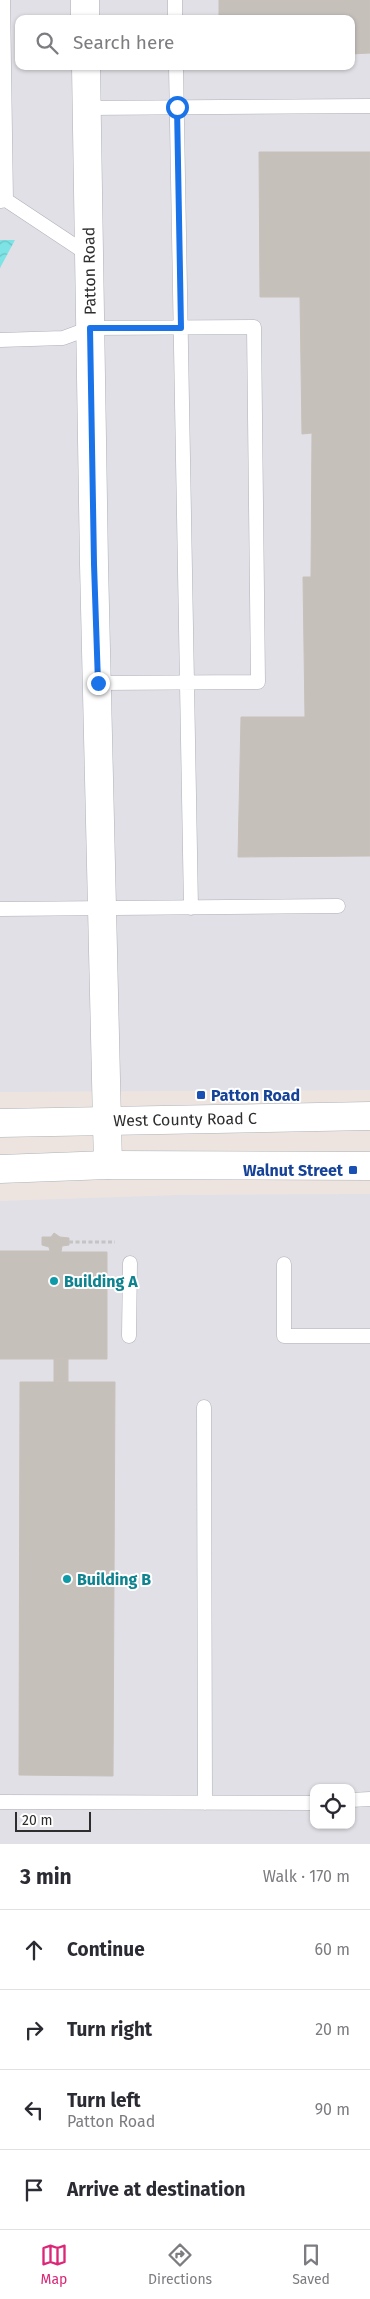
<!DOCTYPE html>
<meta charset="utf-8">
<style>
:root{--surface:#fff;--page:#f7f7f7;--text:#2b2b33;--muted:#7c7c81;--line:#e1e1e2;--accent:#db2777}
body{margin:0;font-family:"Fira Sans",sans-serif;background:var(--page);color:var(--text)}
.controls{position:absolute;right:15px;bottom:15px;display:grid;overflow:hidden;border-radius:10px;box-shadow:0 1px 4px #0004}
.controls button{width:45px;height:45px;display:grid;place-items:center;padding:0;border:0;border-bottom:1px solid var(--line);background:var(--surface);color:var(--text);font:25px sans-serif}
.scale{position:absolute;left:15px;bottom:12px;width:76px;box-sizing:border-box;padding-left:5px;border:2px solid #2d2d2d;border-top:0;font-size:14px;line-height:18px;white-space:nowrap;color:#2d2d2d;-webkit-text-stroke:4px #fff;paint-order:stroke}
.stop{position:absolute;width:15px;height:15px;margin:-11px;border:4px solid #1a73e8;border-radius:50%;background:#fff}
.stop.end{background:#1a73e8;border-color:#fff;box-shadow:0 1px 5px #0008}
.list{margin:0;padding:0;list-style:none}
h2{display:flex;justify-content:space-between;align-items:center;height:65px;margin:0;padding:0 20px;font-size:21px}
h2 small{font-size:16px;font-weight:400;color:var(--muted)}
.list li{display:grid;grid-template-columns:32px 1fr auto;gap:15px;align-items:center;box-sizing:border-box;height:80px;padding:0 20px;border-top:1px solid var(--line)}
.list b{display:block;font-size:19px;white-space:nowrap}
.list p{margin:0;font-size:16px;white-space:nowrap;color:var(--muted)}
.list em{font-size:16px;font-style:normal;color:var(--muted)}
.icon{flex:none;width:28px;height:28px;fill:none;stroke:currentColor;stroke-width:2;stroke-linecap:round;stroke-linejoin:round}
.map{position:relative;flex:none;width:370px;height:1844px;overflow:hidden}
.search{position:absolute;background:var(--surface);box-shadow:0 1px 4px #0004;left:15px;right:15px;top:15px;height:55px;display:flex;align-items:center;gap:12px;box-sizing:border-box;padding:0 18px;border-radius:10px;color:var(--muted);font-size:19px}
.sheet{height:385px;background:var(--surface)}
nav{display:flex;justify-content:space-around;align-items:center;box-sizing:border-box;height:70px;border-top:1px solid var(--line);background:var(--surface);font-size:14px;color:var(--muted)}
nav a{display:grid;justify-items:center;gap:2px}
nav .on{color:var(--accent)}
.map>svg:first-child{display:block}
.industrial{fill:#e0e0e6;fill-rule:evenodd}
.water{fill:url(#water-waves)}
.building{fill:#c6c0bb;stroke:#c8c0ba}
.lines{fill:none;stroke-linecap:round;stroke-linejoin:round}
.lane-casing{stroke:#adb2b7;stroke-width:15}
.street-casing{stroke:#adb2b7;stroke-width:29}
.secondary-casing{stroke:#adb2b7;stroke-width:29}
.path{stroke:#c4c4c4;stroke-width:3;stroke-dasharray:4 2.5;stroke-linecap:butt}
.lane{stroke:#fff;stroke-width:14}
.street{stroke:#fff;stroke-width:28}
.secondary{stroke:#fff;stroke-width:28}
.route{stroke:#1a73e8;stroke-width:6}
.transit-dot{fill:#1a4fb4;stroke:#fff;stroke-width:2}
.culture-dot{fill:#0f9aa8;stroke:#fff;stroke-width:2}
.labels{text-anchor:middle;stroke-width:4;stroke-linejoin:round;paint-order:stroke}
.street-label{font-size:16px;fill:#2d2d2d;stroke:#fff}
.transit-label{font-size:16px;font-weight:bold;fill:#164399;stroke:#fff;text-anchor:start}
.culture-label{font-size:16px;font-weight:bold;fill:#0d838f;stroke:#fff;text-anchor:start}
</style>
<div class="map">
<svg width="370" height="1844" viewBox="0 0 370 1844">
<defs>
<pattern id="water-waves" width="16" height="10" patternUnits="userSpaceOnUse" patternTransform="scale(1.25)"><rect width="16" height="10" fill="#7de3e5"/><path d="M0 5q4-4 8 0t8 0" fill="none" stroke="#6cc3c5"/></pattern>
</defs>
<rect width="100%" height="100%" fill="#ede4e0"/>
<path class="industrial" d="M0 0H370V1090L0 1092ZM19 19H351V66H19Z
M370 1194V1844H0V1201L179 1195ZM314 1788H351V1825H314Z"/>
<path class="water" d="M0 240H15L0 268Z"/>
<path class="building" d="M219 0H370V53L351 54V19H219Z
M259 152H370V856L238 857 241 717H305L303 577H311L312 433 302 434 300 297H260Z
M54 1233 60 1237 69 1238V1245L62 1246 61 1252H107V1359H0V1251H50L49 1247 42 1245V1237H51Z
M54 1359H68V1382H54Z
M20 1382H115L113 1776 19 1775Z"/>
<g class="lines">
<g class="lane-casing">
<path id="lane" d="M3 0 6 200
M175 0V19
M176 66 191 908
M86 108 370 106
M0 201 6 200 89 255
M0 340 63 338 90 328 254 327 258 682 98 683
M0 909 338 906
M284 1264V1336H370
M129 1336 130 1263
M204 1407 205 1803
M351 1800 370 1799
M0 1802 314 1803"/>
</g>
<g class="street-casing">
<path id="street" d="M85 0V19
M86 66 94 564 108 1165"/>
</g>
<g class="secondary-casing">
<path id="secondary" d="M0 1123 370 1116
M0 1169 108 1165 370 1166"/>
</g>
<path class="path" d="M69 1242H115"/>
<use href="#lane" class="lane"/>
<use href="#street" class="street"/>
<use href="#secondary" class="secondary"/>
</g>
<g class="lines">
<path class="route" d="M98 683 94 564 90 328H181L177 107"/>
</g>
<g class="transit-dot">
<rect x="196" y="1090" width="10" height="10" rx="2.5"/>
<rect x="348" y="1165" width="10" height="10" rx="2.5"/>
</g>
<g class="culture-dot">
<circle cx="54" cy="1281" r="5"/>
<circle cx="67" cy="1579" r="5"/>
</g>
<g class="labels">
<g class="street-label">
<text transform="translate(89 271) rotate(-91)" y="6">Patton Road</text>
<text transform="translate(185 1119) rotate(-1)" y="6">West County Road C</text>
</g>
<g class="transit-label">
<text x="211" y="1101">Patton Road</text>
<text x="343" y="1176" text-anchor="end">Walnut Street</text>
</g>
<g class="culture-label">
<text x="64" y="1287">Building A</text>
<text x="77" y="1585">Building B</text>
</g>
</g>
</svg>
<div class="controls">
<button><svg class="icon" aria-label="locate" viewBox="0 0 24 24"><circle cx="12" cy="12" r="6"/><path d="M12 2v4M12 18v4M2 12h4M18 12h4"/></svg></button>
</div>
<div class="scale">20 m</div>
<div class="stop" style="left:177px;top:107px"></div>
<div class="stop end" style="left:98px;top:683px"></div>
<div class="search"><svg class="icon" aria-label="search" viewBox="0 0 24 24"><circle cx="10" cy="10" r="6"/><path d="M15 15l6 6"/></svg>Search here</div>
</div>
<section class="sheet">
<h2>3 min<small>Walk · 170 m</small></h2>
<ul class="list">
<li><svg class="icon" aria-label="ahead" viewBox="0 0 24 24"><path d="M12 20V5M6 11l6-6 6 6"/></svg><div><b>Continue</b></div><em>60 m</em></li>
<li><svg class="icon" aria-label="right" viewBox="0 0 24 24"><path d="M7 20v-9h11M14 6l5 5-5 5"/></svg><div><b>Turn right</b></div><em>20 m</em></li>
<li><svg class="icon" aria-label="left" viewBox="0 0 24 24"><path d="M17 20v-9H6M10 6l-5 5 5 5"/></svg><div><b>Turn left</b><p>Patton Road</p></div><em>90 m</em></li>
<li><svg class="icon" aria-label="arrive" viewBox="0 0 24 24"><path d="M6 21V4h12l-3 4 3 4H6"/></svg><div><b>Arrive at destination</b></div></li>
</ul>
</section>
<nav>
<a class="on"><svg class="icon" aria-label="map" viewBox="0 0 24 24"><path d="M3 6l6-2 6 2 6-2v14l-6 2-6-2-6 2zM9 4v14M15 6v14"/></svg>Map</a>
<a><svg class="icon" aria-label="directions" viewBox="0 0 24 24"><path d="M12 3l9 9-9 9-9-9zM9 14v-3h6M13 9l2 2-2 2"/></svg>Directions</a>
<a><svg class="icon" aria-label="saved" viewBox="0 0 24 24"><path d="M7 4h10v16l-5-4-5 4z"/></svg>Saved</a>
</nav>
